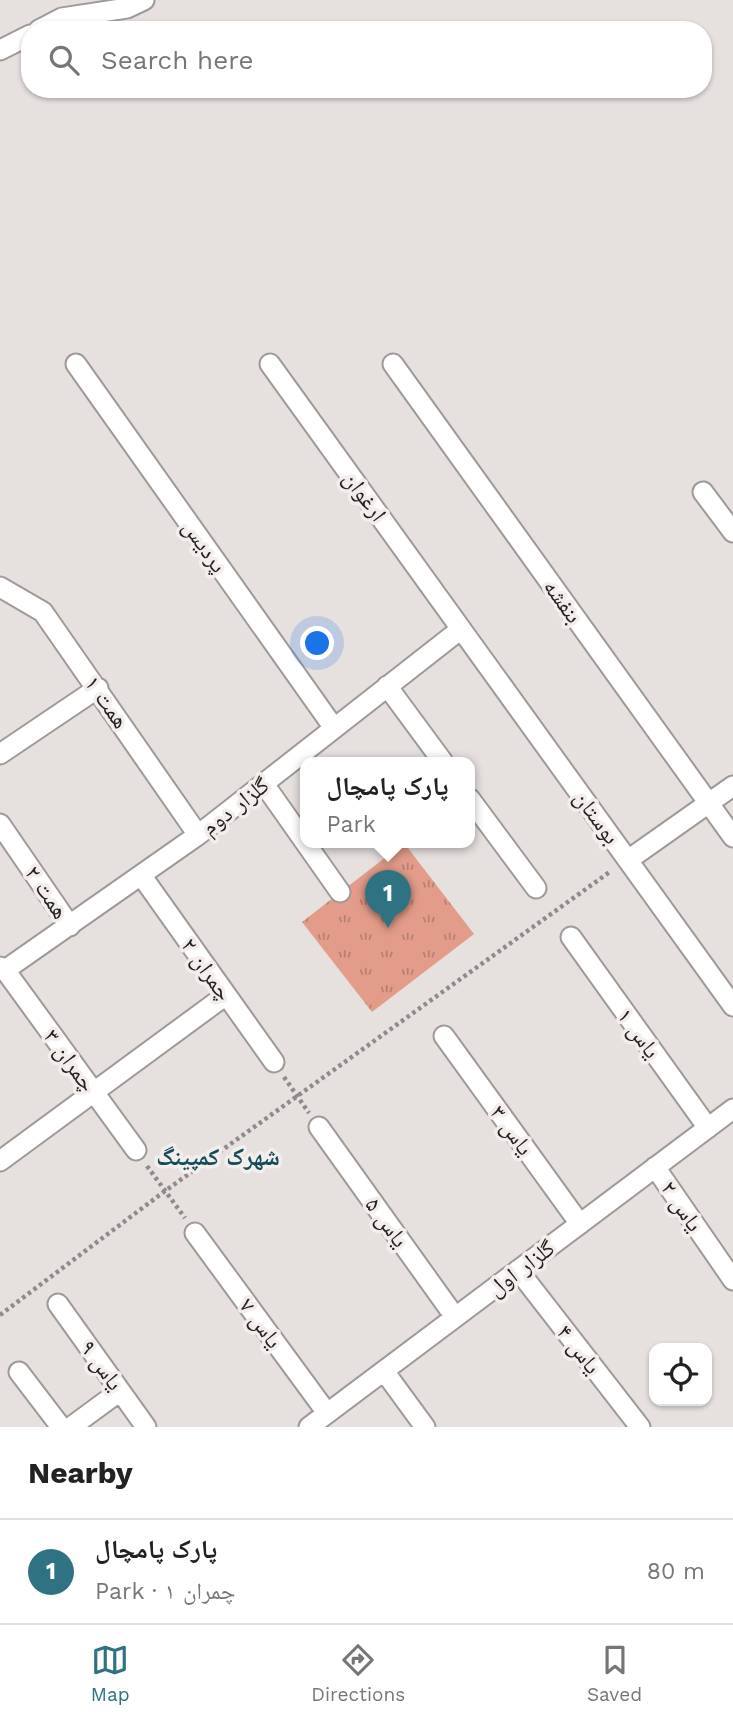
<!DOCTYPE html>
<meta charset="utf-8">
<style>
:root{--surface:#fff;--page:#f6f6f6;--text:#222;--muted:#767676;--line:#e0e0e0;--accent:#2f7383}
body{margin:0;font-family:"Work Sans","Noto Naskh Arabic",sans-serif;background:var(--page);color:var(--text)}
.controls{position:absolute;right:21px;bottom:21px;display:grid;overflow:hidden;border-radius:14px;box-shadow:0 2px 5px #0004}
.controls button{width:63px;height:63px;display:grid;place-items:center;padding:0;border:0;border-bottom:2px solid var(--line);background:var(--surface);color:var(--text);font:35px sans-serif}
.you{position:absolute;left:318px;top:644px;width:24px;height:24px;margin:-18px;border:5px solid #fff;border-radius:50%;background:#1a73e8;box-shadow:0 0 0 10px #1a73e833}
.badge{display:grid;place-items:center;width:46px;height:46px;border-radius:50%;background:var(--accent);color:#fff;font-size:23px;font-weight:700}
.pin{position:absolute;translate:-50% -58px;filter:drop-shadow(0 2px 4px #0008)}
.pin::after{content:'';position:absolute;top:37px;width:24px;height:21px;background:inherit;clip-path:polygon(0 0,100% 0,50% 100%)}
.popup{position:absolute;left:300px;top:757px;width:175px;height:91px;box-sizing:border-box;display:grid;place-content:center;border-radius:14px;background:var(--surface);filter:drop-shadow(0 2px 5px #0005);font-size:23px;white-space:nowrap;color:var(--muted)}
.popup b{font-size:26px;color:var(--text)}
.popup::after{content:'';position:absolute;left:50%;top:100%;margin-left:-14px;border:14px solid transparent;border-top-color:var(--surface)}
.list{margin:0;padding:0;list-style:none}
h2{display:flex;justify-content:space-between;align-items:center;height:91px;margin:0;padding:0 28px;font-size:30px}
h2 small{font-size:23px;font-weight:400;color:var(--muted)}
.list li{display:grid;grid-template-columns:46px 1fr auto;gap:21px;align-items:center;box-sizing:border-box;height:105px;padding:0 28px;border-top:2px solid var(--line)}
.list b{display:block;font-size:26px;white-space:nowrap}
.list p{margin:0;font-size:23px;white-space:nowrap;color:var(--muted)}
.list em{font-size:23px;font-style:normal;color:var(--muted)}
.icon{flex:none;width:38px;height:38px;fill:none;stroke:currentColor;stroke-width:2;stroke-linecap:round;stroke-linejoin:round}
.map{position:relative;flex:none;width:733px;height:1427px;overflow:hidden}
.search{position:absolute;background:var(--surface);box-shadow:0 2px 5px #0004;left:21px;right:21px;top:21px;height:77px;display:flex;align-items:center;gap:18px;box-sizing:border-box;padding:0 24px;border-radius:28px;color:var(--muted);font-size:26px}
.sheet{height:196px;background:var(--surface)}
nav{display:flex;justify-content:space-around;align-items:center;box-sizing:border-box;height:98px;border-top:2px solid var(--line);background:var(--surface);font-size:19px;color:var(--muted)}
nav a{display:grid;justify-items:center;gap:4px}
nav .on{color:var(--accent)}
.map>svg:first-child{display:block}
.park{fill:url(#park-tufts)}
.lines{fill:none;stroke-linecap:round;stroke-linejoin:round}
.street-casing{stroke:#9f9998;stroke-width:23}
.path{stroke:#8f8b8a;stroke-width:4.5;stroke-dasharray:3.5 3.5;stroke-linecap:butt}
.street{stroke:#fff;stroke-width:19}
.labels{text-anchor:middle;stroke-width:7;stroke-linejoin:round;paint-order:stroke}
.street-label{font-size:23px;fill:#242221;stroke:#f3edec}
.neighbourhood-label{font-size:24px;font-weight:bold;fill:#144c59;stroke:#f3edec}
</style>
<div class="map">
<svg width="733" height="1427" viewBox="0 0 733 1427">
<defs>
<pattern id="park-tufts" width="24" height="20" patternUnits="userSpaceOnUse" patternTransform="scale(1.75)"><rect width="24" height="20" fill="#e39c89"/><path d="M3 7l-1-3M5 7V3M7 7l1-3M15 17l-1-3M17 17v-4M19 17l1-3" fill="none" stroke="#b87f70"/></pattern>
</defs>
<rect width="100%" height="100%" fill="#e6e0df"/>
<path class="park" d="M404 843 474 934 372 1012 302 922Z"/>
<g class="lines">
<g class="street-casing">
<path id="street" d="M39 30 62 18 127 8 144 0
M0 50 30 35
M76 364 334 728
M270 364 733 1006
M393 364 733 837
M703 492 733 532
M0 587 43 612 198 835
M387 686 443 762
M0 754 98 688
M264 784 340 892
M470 799 536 888
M0 824 70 926
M628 860 733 786
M141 875 274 1062
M571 937 708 1128
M0 967 5 970 198 835 461 629
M5 970 136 1150
M444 1036 580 1224
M319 1127 455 1317
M0 1161 226 995
M655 1167 733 1280
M195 1233 327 1413
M518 1270 640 1427
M58 1304 146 1427
M384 1371 425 1427
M19 1372 61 1427
M71 1427 120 1391
M309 1427 733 1109"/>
</g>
<path class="path" d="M284 1077 309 1113
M147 1166 185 1218
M0 1315 165 1191 611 871"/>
<use href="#street" class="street"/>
</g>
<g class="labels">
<g class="street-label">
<text transform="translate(365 496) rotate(54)" y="8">ارغوان</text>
<text transform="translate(205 546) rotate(55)" y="8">پردیس</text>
<text transform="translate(563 601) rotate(54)" y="8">بنفشه</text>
<text transform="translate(107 702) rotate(55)" y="8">همت ۱</text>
<text transform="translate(235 806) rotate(-38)" y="8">گلزار دوم</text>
<text transform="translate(597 817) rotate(54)" y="8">بوستان</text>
<text transform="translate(47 892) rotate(56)" y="8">همت ۲</text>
<text transform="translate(207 969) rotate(55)" y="8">چمران ۲</text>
<text transform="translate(639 1033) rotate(54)" y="8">یاس ۱</text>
<text transform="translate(70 1060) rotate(54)" y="8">چمران ۳</text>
<text transform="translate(512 1130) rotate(54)" y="8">یاس ۳</text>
<text transform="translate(682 1206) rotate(56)" y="8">یاس ۲</text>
<text transform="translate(387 1222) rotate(54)" y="8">یاس ۵</text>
<text transform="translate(521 1268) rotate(-37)" y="8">گلزار اول</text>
<text transform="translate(261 1323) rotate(54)" y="8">یاس ۷</text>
<text transform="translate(579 1349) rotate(52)" y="8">یاس ۴</text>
<text transform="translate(102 1365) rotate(54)" y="8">یاس ۹</text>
</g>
<g class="neighbourhood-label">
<text x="218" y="1165">شهرک کمپینگ</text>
</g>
</g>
</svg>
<div class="controls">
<button><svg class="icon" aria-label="locate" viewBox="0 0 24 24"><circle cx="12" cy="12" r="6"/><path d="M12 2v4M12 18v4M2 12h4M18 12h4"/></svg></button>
</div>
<div class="you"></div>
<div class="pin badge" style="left:388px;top:928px">1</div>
<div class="popup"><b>پارک پامچال</b>Park</div>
<div class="search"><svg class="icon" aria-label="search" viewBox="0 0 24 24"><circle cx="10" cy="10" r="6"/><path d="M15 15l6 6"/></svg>Search here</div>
</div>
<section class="sheet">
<h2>Nearby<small></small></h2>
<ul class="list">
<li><span class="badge">1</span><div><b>پارک پامچال</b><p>Park · چمران ۱</p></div><em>80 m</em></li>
</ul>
</section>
<nav>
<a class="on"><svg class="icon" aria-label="map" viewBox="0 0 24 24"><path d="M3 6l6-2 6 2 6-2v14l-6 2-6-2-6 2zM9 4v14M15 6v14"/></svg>Map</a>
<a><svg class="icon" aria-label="directions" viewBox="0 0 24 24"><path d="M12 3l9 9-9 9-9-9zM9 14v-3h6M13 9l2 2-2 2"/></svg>Directions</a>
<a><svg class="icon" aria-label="saved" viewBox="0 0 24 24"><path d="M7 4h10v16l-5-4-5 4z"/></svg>Saved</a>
</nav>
